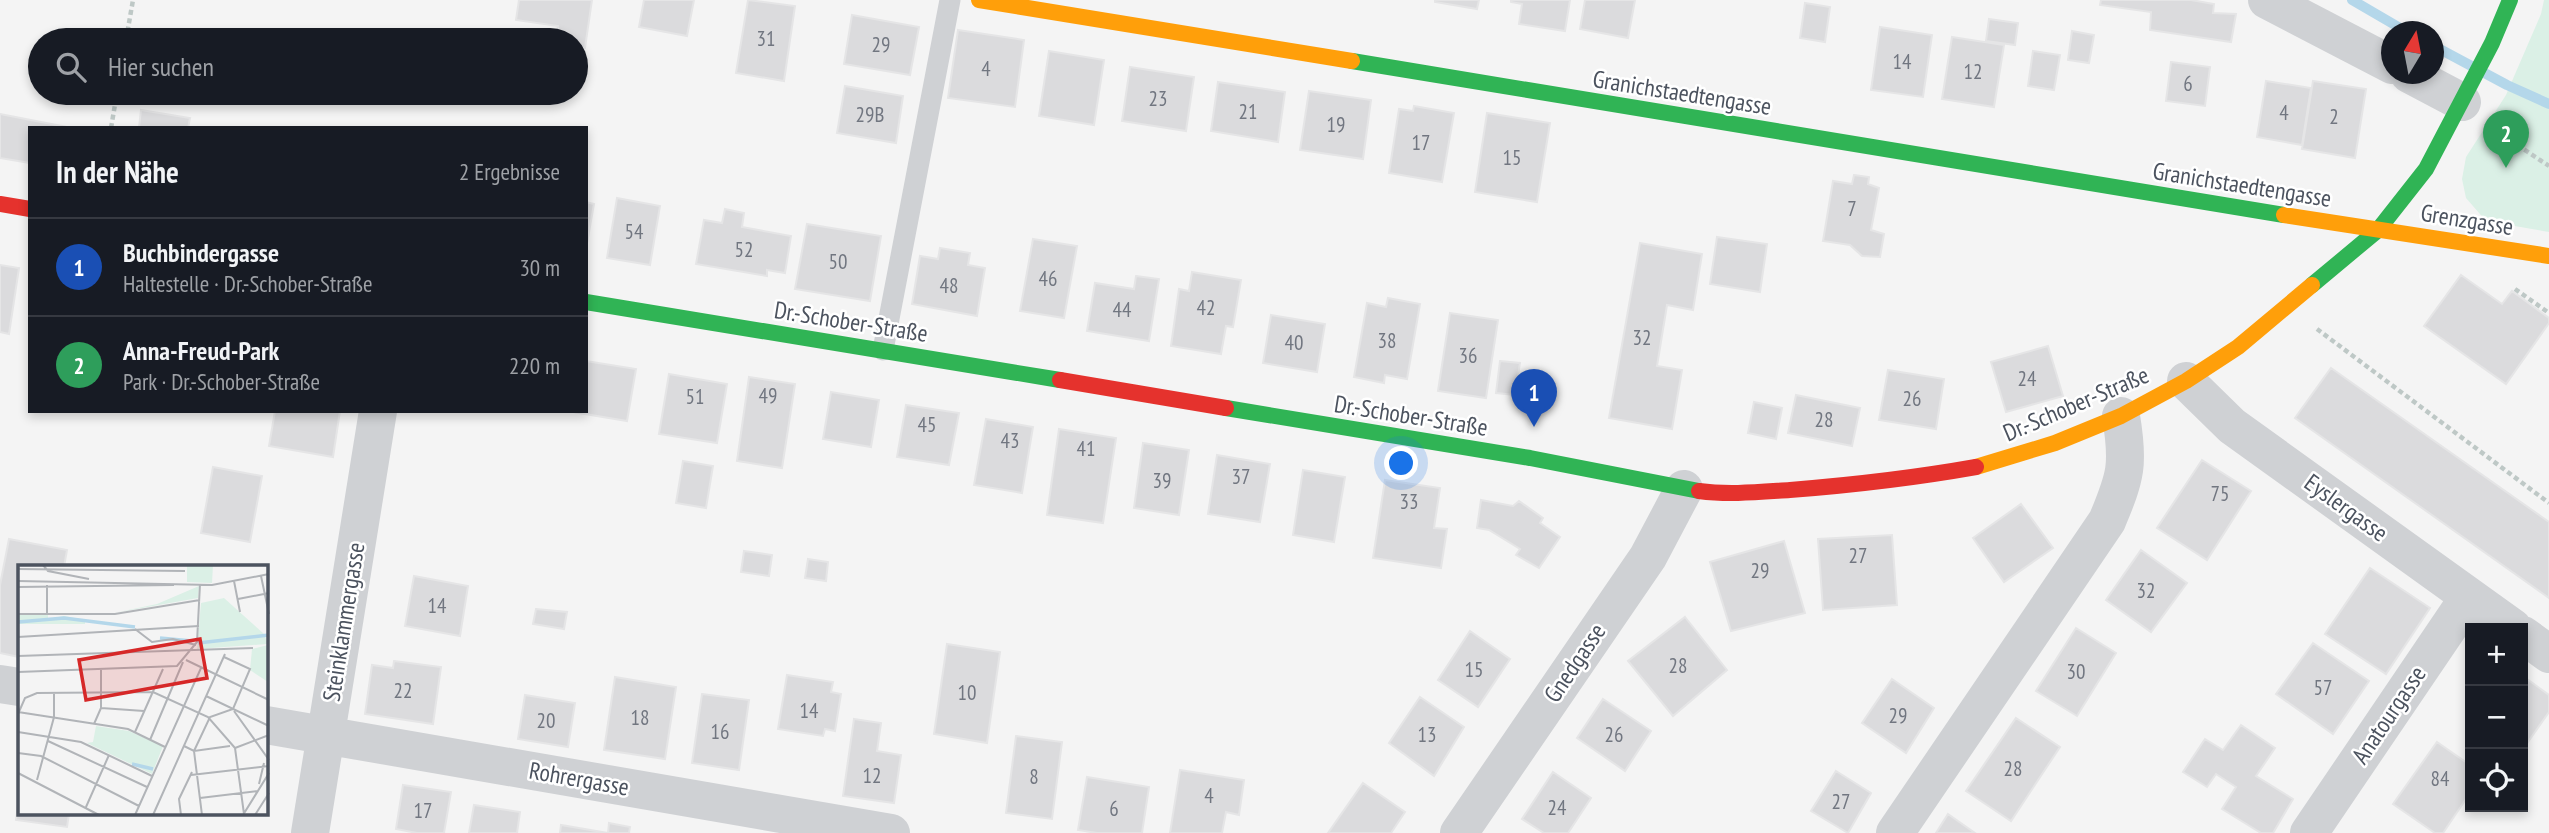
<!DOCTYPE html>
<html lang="de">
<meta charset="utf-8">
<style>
:root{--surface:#171b24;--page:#242831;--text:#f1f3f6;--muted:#9ea1a6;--line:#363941;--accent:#b45309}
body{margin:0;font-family:"PT Sans Narrow",sans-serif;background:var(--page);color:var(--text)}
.controls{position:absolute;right:21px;bottom:21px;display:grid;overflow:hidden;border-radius:0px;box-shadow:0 4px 10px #0003}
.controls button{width:63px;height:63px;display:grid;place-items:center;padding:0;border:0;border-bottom:2px solid var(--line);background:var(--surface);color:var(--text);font:35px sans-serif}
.compass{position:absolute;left:2381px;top:21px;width:63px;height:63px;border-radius:50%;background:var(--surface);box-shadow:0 4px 10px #0003;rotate:10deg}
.you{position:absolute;left:1402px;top:464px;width:24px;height:24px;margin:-18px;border:5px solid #fff;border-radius:50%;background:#1a73e8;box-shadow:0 0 0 10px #1a73e833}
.badge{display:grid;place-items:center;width:46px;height:46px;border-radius:50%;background:var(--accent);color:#fff;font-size:23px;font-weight:700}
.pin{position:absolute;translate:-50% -58px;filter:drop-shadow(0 2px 4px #0008)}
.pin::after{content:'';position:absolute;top:37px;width:24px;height:21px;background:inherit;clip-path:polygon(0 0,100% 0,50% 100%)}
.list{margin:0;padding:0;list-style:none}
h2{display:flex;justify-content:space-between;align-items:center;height:91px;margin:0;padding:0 28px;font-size:30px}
h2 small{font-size:23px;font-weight:400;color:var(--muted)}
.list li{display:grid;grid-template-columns:46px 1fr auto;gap:21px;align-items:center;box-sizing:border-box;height:98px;padding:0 28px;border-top:2px solid var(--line)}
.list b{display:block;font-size:26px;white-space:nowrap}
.list p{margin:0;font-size:23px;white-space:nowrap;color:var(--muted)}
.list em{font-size:23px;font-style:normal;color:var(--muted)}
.icon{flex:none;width:38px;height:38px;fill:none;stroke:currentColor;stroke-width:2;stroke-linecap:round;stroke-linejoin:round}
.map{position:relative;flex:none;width:2549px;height:833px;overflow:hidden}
.search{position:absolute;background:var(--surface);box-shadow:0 4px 10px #0003;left:28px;top:28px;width:560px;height:77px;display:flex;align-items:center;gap:18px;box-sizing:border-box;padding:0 24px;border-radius:38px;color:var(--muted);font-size:26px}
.panel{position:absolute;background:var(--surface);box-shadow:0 4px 10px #0003;left:28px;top:126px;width:560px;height:287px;border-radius:0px}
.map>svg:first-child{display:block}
.green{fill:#dbf0e6}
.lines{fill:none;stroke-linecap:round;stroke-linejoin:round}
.stream{stroke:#b4d7ea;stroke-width:10}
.building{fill:#dbdbdd;stroke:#e5e5e6;stroke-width:2}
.path{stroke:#bec8c6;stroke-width:4.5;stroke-dasharray:5 3.5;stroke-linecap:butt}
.lane{stroke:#cfd1d4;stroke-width:21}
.street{stroke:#cfd1d4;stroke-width:38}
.fast{stroke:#30b455;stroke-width:16}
.slow{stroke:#ff9f0a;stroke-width:16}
.jam{stroke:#e5322d;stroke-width:16}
.labels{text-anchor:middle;stroke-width:5;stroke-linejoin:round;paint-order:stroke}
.number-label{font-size:21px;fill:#717680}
.street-label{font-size:24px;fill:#4c535f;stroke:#fff}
.inset-river{fill:none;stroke:#b4d7ea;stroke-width:3.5}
.inset-road{fill:none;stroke:#b1b4b8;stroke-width:2}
.view{fill:#d62828;fill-opacity:0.15;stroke:#d62828;stroke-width:3.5}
.inset-edge{fill:none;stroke:#4c535f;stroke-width:3.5}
</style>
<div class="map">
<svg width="2549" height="833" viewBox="0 0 2549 833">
<rect width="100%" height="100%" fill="#f4f4f4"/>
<path class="green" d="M2544 0H2549V232L2486 221 2466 198 2462 179 2466 157 2506 95 2541 14Z"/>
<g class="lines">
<path class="stream" d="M2352 0 2407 32
M2434 46 2507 85 2549 104"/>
</g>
<path class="building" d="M519 0H592L585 48 576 47V40H556L558 26 516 20Z
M644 0H694L687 36 639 27Z
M748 0 795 6 784 81 736 73Z
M1435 0H1479L1477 9 1435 2Z
M1511 0H1570L1565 31 1519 24 1522 4 1511 2Z
M1585 0H1635L1628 38 1580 29Z
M2101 0H2191L2214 4 2213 13 2236 14 2231 42 2150 30 2151 12 2100 5Z
M1805 3 1830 7 1825 42 1800 38Z
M852 15 919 27 910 75 844 64Z
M1989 19 2018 23 2015 45 1986 41Z
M1880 27 1932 35 1923 97 1871 90Z
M958 30 1024 40 1015 107 948 98Z
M2072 31 2094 35 2089 63 2068 60Z
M1952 37 2004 45 1994 107 1942 99Z
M1049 51 1104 60 1094 125 1039 116Z
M2033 51 2060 55 2054 90 2028 86Z
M2171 62 2210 67 2205 106 2166 101Z
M1130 67 1194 77 1186 131 1122 121Z
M2266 81 2311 88 2302 145 2257 137Z
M2313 81 2366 89 2355 158 2302 149Z
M1218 82 1285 92 1278 142 1211 131Z
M845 86 903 96 896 143 837 133Z
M1309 91 1371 100 1363 159 1300 150Z
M1414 106 1454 113 1442 182 1389 173 1399 109 1413 111Z
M141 110 190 118 188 128H139Z
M1487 113 1550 123 1537 202 1475 192Z
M0 114 72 128H30V163L0 158Z
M1854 175 1869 177 1868 184 1879 188 1871 230 1884 234 1880 257 1862 256 1850 245 1823 241 1833 181 1852 184Z
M617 198 660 206 650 265 607 258Z
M586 202 594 204 586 249Z
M725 209 744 213 742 227 791 236 785 273 767 270V276L696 264 704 220 722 223Z
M807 224 881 236 870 301 795 289Z
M1717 237 1767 244 1760 292 1710 284Z
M1033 239 1077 246 1064 318 1020 311Z
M1640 243 1702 254 1693 310 1667 305 1657 366 1682 370 1672 429 1609 418Z
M940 248 970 253 968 265 985 268 977 316 912 304 920 256 938 259Z
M0 265 19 268 9 334 0 332Z
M1192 272 1241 280 1233 327 1226 326 1221 354 1171 346 1179 289 1189 291Z
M2461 275 2502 304 2512 291 2549 318V323L2506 384 2424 326Z
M1136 276 1159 279 1149 341 1087 331 1095 283 1134 289Z
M1388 298 1420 304 1407 379 1385 375 1384 383 1354 377 1367 303 1386 307Z
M1450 313 1498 320 1486 398 1438 391Z
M1271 315 1325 324 1317 372 1263 363Z
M2048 346 2063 396 2006 412 1991 362Z
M586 361 636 369 627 421 573 412 586 411Z
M1500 361 1520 363 1515 395 1496 393Z
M2331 368 2549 522V598L2295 418Z
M1888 370 1944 379 1936 429 1879 420Z
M669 374 727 384 717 443 659 434Z
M749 377 795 384 782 468 737 461Z
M831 392 879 400 871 447 823 439Z
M1796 395 1860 408 1852 446 1788 433Z
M1754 402 1782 408 1776 439 1748 433Z
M906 405 959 413 949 465 897 457Z
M275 411H340L333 457 269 446Z
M986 419 1033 427 1022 493 974 485Z
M1059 429 1116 438 1103 523 1047 515Z
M1143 443 1189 450 1179 515 1134 508Z
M1217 455 1270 464 1260 522 1208 514Z
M2202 460 2251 491 2207 560 2157 528Z
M683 461 713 466 706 508 676 503Z
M213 467 262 476 250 542 201 533Z
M1303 470 1345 477 1334 542 1293 535Z
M1385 480 1440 488 1434 528 1447 529 1441 568 1373 558Z
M1481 500 1513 506 1519 501 1543 518 1540 523 1560 537 1539 568 1516 555 1520 549 1489 530 1477 528Z
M2021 504 2053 548 2004 582 1973 538Z
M1892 535 1897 605 1823 610 1818 539Z
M9 539 67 550 64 567H19V657L0 653V585Z
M1784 541 1805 613 1731 631 1710 562Z
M2141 550 2187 583 2151 632 2106 600Z
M744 551 772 555 769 576 741 572Z
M808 559 828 562 826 581 805 578Z
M2370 568 2430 608 2386 674 2325 634Z
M414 576 468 586 460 636 405 626Z
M536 609 567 612 564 629 533 624Z
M1685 617 1727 670 1673 716 1628 661Z
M2076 628 2116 653 2077 716 2036 691Z
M1470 631 1510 659 1478 707 1438 680Z
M2313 643 2369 681 2333 734 2276 694Z
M947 644 1000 652 987 743 934 734Z
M394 661 441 667 433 724 365 714 372 665 393 668Z
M787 675 833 682 831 692 841 694 835 731 825 729 823 736 778 729Z
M2523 676 2549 695V712L2523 749Z
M615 677 676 687 665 759 604 750Z
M1892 679 1934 708 1906 753 1862 723Z
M702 694 749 700 739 770 692 763Z
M525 695 575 703 568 747 518 739Z
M1420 697 1464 727 1434 776 1389 743Z
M1603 699 1651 731 1625 771 1577 738Z
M2016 718 2060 747 2011 821 1966 791Z
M854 719 881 723 877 751 901 755 894 803 843 796Z
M2241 725 2275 748 2256 776 2293 799 2273 833H2261L2222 809 2236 787 2216 774 2207 787 2183 772 2205 739 2223 750Z
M1016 736 1062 742 1052 819 1006 813Z
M2437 742 2470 765V793L2443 833H2435L2393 804Z
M1180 770 1244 780 1239 815 1226 812 1222 833H1170Z
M1836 771 1871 793 1848 833 1811 811Z
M1553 772 1591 798 1568 833H1544L1522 819Z
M1087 777 1149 787 1142 833H1097L1078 830Z
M1363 783 1405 812 1391 833H1328Z
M403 785 451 792 444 833H417L396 829Z
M19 797V814H69L67 827 16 820Z
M474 805 520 812 517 833H469Z
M1948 814 1975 833H1936Z
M609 823 630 827 629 833H560L561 825 608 833Z"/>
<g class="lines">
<path class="path" d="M126 40 133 0
M2489 126 2549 166
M111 128 117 93
M2515 289 2549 313
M2317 329 2549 503"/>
<path class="lane" d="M883 350 950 0"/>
<path class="street" d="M2267 0 2392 65
M2409 74 2462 102
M2186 381 2232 426 2513 628
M2523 635 2549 654
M0 684 19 687
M266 725 891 833
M310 833 378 411
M1459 833 1648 557 1684 489
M1895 833 2107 521C2126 476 2129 464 2121 416
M2309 833 2469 597"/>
<path class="fast" d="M1352 61 2284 215
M2312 285 2378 230 2426 169 2492 43 2510 0
M586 302 1060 380
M1226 408 1530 458 1699 491"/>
<path class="slow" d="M979 0 1352 61
M2284 215 2549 256
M1976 467 2055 443 2121 416 2186 381 2238 347 2312 285"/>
<path class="jam" d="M0 204 30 209
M1060 380 1226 408
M1699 491C1729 495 1759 492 1790 490 1853 485 1914 478 1976 467"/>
</g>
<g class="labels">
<g class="number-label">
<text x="766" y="46">31</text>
<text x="881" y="52">29</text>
<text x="1902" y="69">14</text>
<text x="986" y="76">4</text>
<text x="1973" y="79">12</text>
<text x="2188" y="91">6</text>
<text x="1158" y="106">23</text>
<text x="1248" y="119">21</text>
<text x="2284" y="120">4</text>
<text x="870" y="122">29B</text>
<text x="2334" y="124">2</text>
<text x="1336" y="132">19</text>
<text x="1421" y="150">17</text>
<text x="1512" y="165">15</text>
<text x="1852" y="216">7</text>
<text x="634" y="239">54</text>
<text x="744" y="257">52</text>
<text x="838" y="269">50</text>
<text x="1048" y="286">46</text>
<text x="949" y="293">48</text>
<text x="1206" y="315">42</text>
<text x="1122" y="317">44</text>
<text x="1642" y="345">32</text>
<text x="1387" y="348">38</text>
<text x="1294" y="350">40</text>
<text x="1468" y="363">36</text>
<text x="2027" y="386">24</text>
<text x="768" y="403">49</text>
<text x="695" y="404">51</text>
<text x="1912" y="406">26</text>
<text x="1824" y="427">28</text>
<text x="927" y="432">45</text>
<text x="1010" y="448">43</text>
<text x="1086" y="456">41</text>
<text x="1241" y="484">37</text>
<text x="1162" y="488">39</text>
<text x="2220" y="501">75</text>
<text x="1409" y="509">33</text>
<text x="1858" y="563">27</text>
<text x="1760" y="578">29</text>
<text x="2146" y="598">32</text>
<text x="437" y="613">14</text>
<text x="1678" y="673">28</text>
<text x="1474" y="677">15</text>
<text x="2076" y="679">30</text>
<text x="2323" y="695">57</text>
<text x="403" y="698">22</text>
<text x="967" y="700">10</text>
<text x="809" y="718">14</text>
<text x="1898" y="723">29</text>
<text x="640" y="725">18</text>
<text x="546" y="728">20</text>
<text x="720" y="739">16</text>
<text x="1427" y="742">13</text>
<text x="1614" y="742">26</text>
<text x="2013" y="776">28</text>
<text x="872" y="783">12</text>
<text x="1034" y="784">8</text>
<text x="2440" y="786">84</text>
<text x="1209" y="803">4</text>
<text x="1841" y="809">27</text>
<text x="1557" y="815">24</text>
<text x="1114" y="816">6</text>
<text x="423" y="818">17</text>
</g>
<g class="street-label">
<text transform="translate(1682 93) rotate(9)" y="8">Granichstaedtengasse</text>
<text transform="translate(2242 185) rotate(9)" y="8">Granichstaedtengasse</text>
<text transform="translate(2467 220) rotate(9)" y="8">Grenzgasse</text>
<text transform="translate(851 322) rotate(9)" y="8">Dr.-Schober-Straße</text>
<text transform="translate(2076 404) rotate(-23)" y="8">Dr.-Schober-Straße</text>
<text transform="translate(1411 416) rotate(9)" y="8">Dr.-Schober-Straße</text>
<text transform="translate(2346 508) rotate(36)" y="8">Eyslergasse</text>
<text transform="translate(344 622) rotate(-81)" y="8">Steinklammergasse</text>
<text transform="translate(1575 663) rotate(-56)" y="8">Gnedgasse</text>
<text transform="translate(2389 715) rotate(-56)" y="8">Anatourgasse</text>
<text transform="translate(579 779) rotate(10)" y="8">Rohrergasse</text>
</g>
</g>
<g transform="translate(18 565)">
<rect width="250" height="250" fill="#f4f4f4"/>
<path d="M169 0H195L194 18 169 17ZM181 21 180 33 96 48 139 39ZM206 33 246 69 250 79 179 84 183 38ZM30 48V54L46 51 67 55V59H0V49ZM250 80V117L232 105 234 84ZM78 161 111 166 145 181 134 209 69 178 75 177Z" fill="#dbf0e6"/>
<path class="inset-river" d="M0 57 46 53 117 62M142 73 174 76M180 78 251 70M114 199 135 204"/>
<path class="inset-road" d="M25 0 30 6 71 14M0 4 167 6M243 11 251 49M0 16 194 20 251 9M216 16 222 47M29 20V48M0 22 156 20M220 34 251 28M0 49H97L182 35M117 64 134 77 155 74 178 80M0 72 181 61M0 91 235 83M168 95 251 135M0 107 159 101 179 77 182 19M188 131 251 161M83 143 126 146M216 146 251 195M0 147 110 164 147 182M0 149 7 133 19 128 135 127 190 152 217 183M76 159 83 143V105M0 167 63 177 134 211M117 167 145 104M132 175 165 97M30 176 129 222M166 181 176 186 212 181M217 183 226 249M217 183 251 170M0 188 23 191 121 241M0 208 81 250M173 210 251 201M19 215 36 152V128M241 219 246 198M182 233 240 226M68 242 91 190M117 250 183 103M135 250 207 89M163 250 161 234 174 207M184 250 176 186 192 152 215 144 232 104 206 92M225 250 251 208M237 250 251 228M237 250 251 228"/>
<path class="view" d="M182 74 189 113 68 135 61 95Z"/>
<rect width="250" height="250" class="inset-edge"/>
</g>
</svg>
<div class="controls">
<button>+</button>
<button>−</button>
<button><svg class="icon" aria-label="locate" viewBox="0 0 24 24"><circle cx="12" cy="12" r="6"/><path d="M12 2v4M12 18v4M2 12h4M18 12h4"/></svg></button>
</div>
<svg class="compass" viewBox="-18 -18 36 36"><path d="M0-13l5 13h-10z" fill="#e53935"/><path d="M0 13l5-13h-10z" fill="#9ea1a6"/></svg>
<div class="you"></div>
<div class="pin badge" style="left:1534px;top:427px;background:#1a4fb4">1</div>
<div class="pin badge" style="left:2506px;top:168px;background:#2e9e5b">2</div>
<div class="search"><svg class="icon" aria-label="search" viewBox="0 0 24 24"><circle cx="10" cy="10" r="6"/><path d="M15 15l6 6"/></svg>Hier suchen</div>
<section class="panel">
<h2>In der Nähe<small>2 Ergebnisse</small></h2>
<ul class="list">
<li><span class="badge" style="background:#1a4fb4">1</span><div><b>Buchbindergasse</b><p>Haltestelle · Dr.-Schober-Straße</p></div><em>30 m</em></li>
<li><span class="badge" style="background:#2e9e5b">2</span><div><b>Anna-Freud-Park</b><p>Park · Dr.-Schober-Straße</p></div><em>220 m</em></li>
</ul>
</section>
</div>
